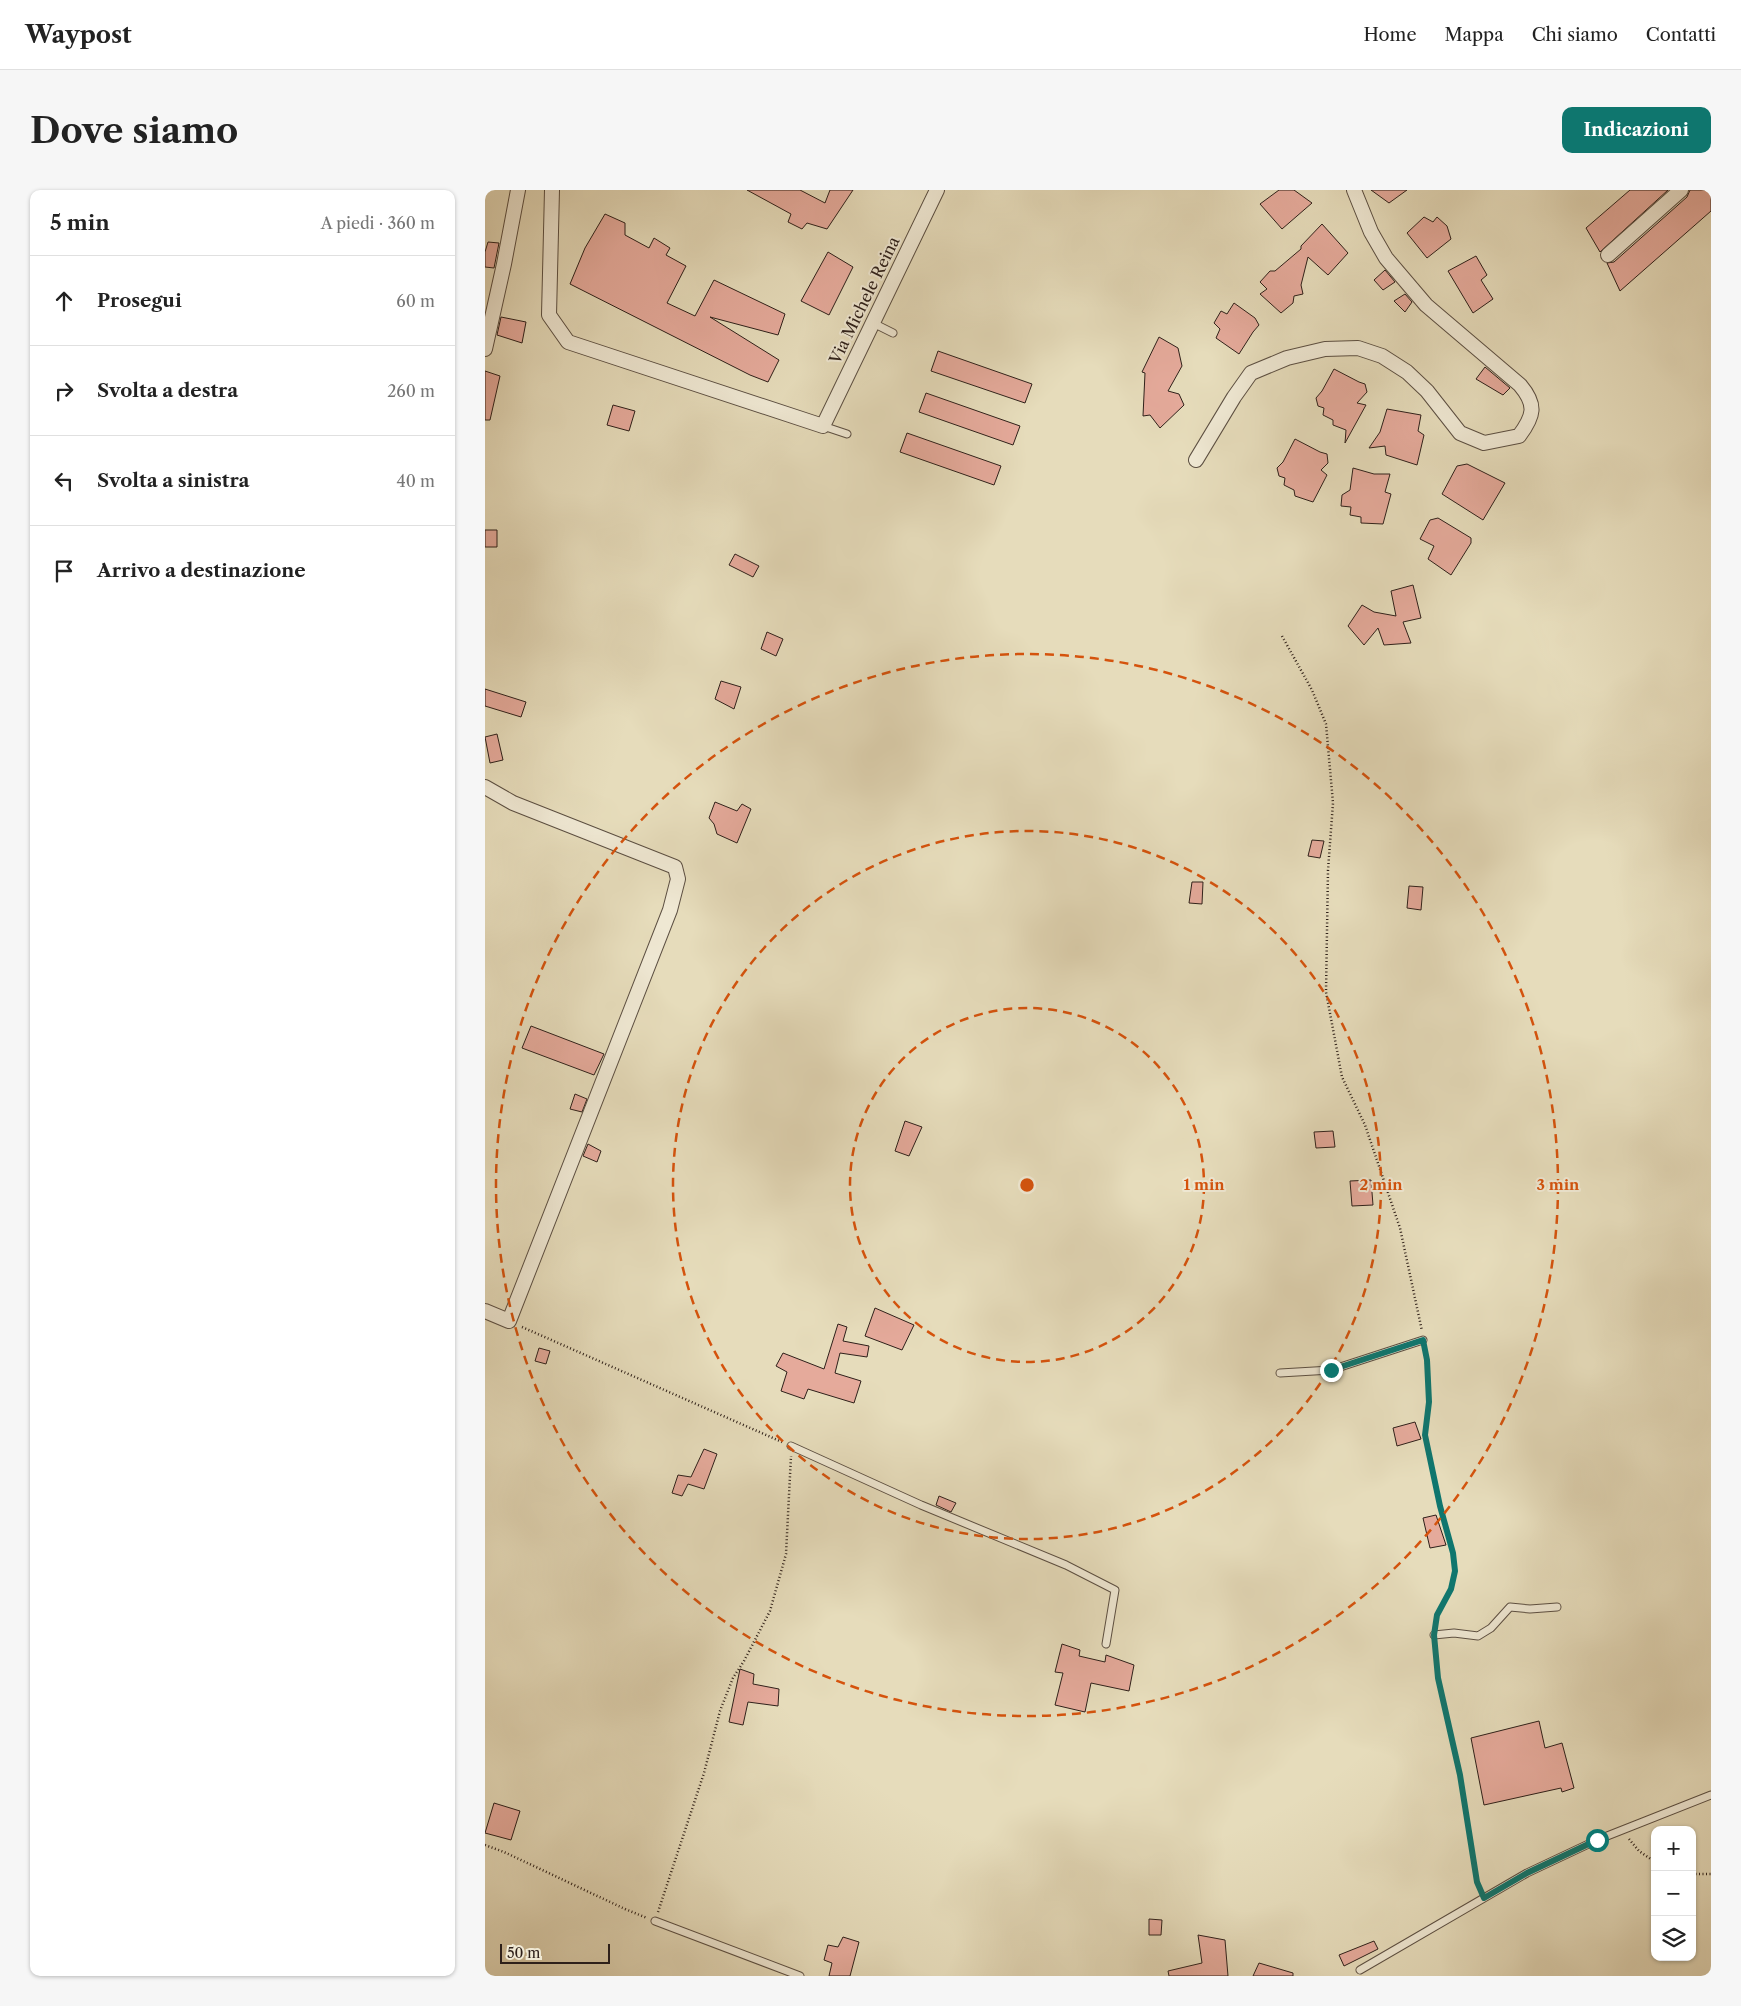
<!DOCTYPE html>
<html lang="it">
<meta charset="utf-8">
<style>
:root{--surface:#fff;--page:#f6f6f6;--text:#222;--muted:#767676;--line:#e0e0e0;--accent:#0f766e}
body{margin:0;font-family:"Libre Caslon Text",serif;background:var(--page);color:var(--text)}
.controls{position:absolute;right:15px;bottom:15px;display:grid;overflow:hidden;border-radius:10px;box-shadow:0 1px 4px #0004}
.controls button{width:45px;height:45px;display:grid;place-items:center;padding:0;border:0;border-bottom:1px solid var(--line);background:var(--surface);color:var(--text);font:25px sans-serif}
.scale{position:absolute;left:15px;bottom:12px;width:110px;box-sizing:border-box;padding-left:5px;border:2px solid #2e201a;border-top:0;font-size:14px;line-height:18px;white-space:nowrap;color:#2e201a;-webkit-text-stroke:4px #efe8d3;paint-order:stroke}
.stop{position:absolute;width:15px;height:15px;margin:-11px;border:4px solid #0f766e;border-radius:50%;background:#fff}
.stop.end{background:#0f766e;border-color:#fff;box-shadow:0 1px 5px #0008}
.list{margin:0;padding:0;list-style:none}
h2{display:flex;justify-content:space-between;align-items:center;height:65px;margin:0;padding:0 20px;font-size:21px}
h2 small{font-size:16px;font-weight:400;color:var(--muted)}
.list li{display:grid;grid-template-columns:32px 1fr auto;gap:15px;align-items:center;box-sizing:border-box;height:90px;padding:0 20px;border-top:1px solid var(--line)}
.list b{display:block;font-size:19px;white-space:nowrap}
.list em{font-size:16px;font-style:normal;color:var(--muted)}
.icon{flex:none;width:28px;height:28px;fill:none;stroke:currentColor;stroke-width:2;stroke-linecap:round;stroke-linejoin:round}
.map{position:relative;flex:none;width:1226px;height:1786px;overflow:hidden;border-radius:10px}
header{display:flex;align-items:center;gap:30px;box-sizing:border-box;height:70px;padding:0 25px;background:var(--surface);border-bottom:1px solid var(--line)}
header strong{font-size:24px}
nav{display:flex;gap:28px;margin-inline-start:auto;font-size:18px}
.intro{display:flex;align-items:center;justify-content:space-between;box-sizing:border-box;height:120px;padding:0 30px}
h1{margin:0;font-size:35px}
.button{padding:12px 22px;border-radius:10px;background:var(--accent);color:#fff;font-size:18px;font-weight:700}
main{display:flex;gap:30px;padding:0 30px}
aside{flex:1;background:var(--surface);border-radius:10px;box-shadow:0 1px 4px #0004}
.map>svg:first-child{display:block}
.building{fill:#e5aa9b;stroke:#2e201a}
.lines{fill:none;stroke-linecap:round;stroke-linejoin:round}
.service-casing{stroke:#5c4f42;stroke-width:9}
.minor-casing{stroke:#5c4f42;stroke-width:16}
.path{stroke:#2e201a;stroke-width:2.5;stroke-dasharray:1 2.5;stroke-linecap:butt}
.service{stroke:#efe8d3;stroke-width:7}
.minor{stroke:#efe8d3;stroke-width:14}
.route{stroke:#0f766e;stroke-width:6}
.ring{fill:none;stroke:#d5530d;stroke-width:2.5;stroke-dasharray:9 6}
.labels{text-anchor:middle;stroke-width:4;stroke-linejoin:round;paint-order:stroke}
.street-label{font-size:16px;fill:#2e201a;stroke:#efe8d3}
.centre{fill:#d5530d;stroke:#efe8d3;stroke-width:2.5}
.ring-label{font-size:15px;text-anchor:middle;font-weight:bold;fill:#d5530d;stroke:#efe8d3;stroke-width:4;stroke-linejoin:round;paint-order:stroke}
</style>
<header>
<strong>Waypost</strong>
<nav><a>Home</a><a>Mappa</a><a>Chi siamo</a><a>Contatti</a></nav>
</header>
<div class="intro"><h1>Dove siamo</h1><a class="button">Indicazioni</a></div>
<main>
<aside>
<h2>5 min<small>A piedi · 360 m</small></h2>
<ul class="list">
<li><svg class="icon" aria-label="ahead" viewBox="0 0 24 24"><path d="M12 20V5M6 11l6-6 6 6"/></svg><div><b>Prosegui</b></div><em>60 m</em></li>
<li><svg class="icon" aria-label="right" viewBox="0 0 24 24"><path d="M7 20v-9h11M14 6l5 5-5 5"/></svg><div><b>Svolta a destra</b></div><em>260 m</em></li>
<li><svg class="icon" aria-label="left" viewBox="0 0 24 24"><path d="M17 20v-9H6M10 6l-5 5 5 5"/></svg><div><b>Svolta a sinistra</b></div><em>40 m</em></li>
<li><svg class="icon" aria-label="arrive" viewBox="0 0 24 24"><path d="M6 21V4h12l-3 4 3 4H6"/></svg><div><b>Arrivo a destinazione</b></div></li>
</ul>
</aside>
<div class="map">
<svg width="1226" height="1786" viewBox="0 0 1226 1786">
<rect width="100%" height="100%" fill="#e6dcbb"/>
<filter id="stains"><feTurbulence type="fractalNoise" baseFrequency=".004" numOctaves="4"/><feColorMatrix values="0 0 0 0 .2 0 0 0 0 .09 0 0 0 0 .02 0 0 0 .5 -.17"/></filter>
<radialGradient id="worn" r=".72"><stop offset=".6" stop-color="#630" stop-opacity="0"/><stop offset="1" stop-color="#630" stop-opacity=".3"/></radialGradient>
<path class="building" d="M262 0H315L340 13 345 0H368L342 39 322 33 317 39 303 32 306 24Z
M794 0H809L827 13 797 39 775 14Z
M886 0H922L904 13Z
M1145 0H1183L1115 62 1101 38Z
M1205 0H1226V21L1135 101 1122 73 1129 72 1202 7Z
M120 24 140 33V45L164 58 169 48 185 58 181 65 201 76 182 113 210 126 229 90 300 124 293 145 225 127 294 170 283 192 265 185 85 94 100 58Z
M939 27 948 32 952 27 962 36 966 49 942 68 922 43Z
M837 34 863 63 843 85 823 67 816 95 818 104 809 106 808 113 796 123 775 104 782 99 775 92 785 81H790L816 59V56Z
M3 52 14 53 9 78 0 77V62Z
M343 62 368 77 344 125 316 111Z
M991 66 1002 85 996 90 1008 109 988 123 963 81Z
M900 80 910 92 898 100 889 90Z
M920 104 927 112 920 122 909 111Z
M749 113 770 128 774 135 768 142 754 164 731 148 735 139 729 133 736 121 742 124Z
M16 127 41 132 37 153 12 145Z
M674 147 693 158 697 176 683 201 694 204 699 215 675 238 665 225 658 226 660 183 657 182Z
M453 161 547 194 540 213 446 181Z
M1000 177 1025 198 1018 205 991 189Z
M849 179 874 192 880 194 882 202 872 213 881 215 860 253 861 240 848 235V230L838 225 839 218 833 216 831 208 837 201Z
M0 181 15 186 5 230H0Z
M441 203 535 236 528 255 434 222Z
M128 215 150 221 144 241 122 235Z
M902 219 936 225 933 241 939 245 932 275 901 265 900 256 884 258 895 242Z
M422 243 516 276 509 295 415 262Z
M810 249 835 262 842 264 843 273 836 280 842 285 828 312 810 306 809 300 799 295 800 288 794 286 792 278 798 272Z
M982 274 1020 293 998 330 957 304 972 276Z
M868 278 889 284H905L900 302 906 304 898 334 876 333V327L865 325 866 317 856 316 857 305 865 300Z
M953 328 986 348V353L966 385 943 369 949 356 935 349 945 330Z
M0 340H12V357H0Z
M250 364 274 376 268 387 244 375Z
M928 395 936 428 918 432 926 453 899 455 893 438 879 455 863 436 877 415 889 422 911 426 906 401Z
M282 442 298 449 291 466 276 459Z
M236 491 256 497 249 519 230 509Z
M0 499 41 512 36 527 0 516Z
M12 544 18 570 5 573 0 547Z
M230 612 252 621 257 614 266 619 252 653 232 644 229 634 224 628Z
M827 650 839 651 835 668 823 666Z
M707 692H718L717 714 704 713Z
M924 696 938 697 936 720 922 718Z
M46 836 119 864 109 885 37 858Z
M90 904 102 909 97 922 85 919Z
M420 931 437 937 424 966 410 961Z
M848 941 850 957 831 958 829 942Z
M103 954 116 961 112 972 98 966Z
M886 990 888 1015 867 1016 865 991Z
M390 1118 429 1135 417 1160 380 1146Z
M353 1134 362 1137 358 1151 384 1156 382 1167 355 1163 350 1183 376 1191 369 1213 323 1199 319 1209 296 1201 302 1182 291 1176 298 1163 339 1179Z
M54 1158 65 1161 61 1174 50 1171Z
M930 1232 936 1249 912 1256 908 1238Z
M219 1259 232 1264 219 1299 203 1294 197 1306 187 1303 193 1285 206 1287Z
M454 1306 471 1313 466 1322 451 1315Z
M951 1325 961 1355 945 1358 938 1328Z
M577 1454 595 1460 594 1466 620 1472 621 1465 649 1475 644 1501 606 1493 600 1522 570 1515 578 1483 570 1482Z
M255 1479 269 1484 268 1494 294 1499 293 1516 263 1512 258 1535 244 1532Z
M1054 1531 1060 1558 1077 1553 1089 1598 1077 1602 1076 1598 999 1615 986 1548Z
M9 1613 35 1621 26 1650 0 1643Z
M664 1729 677 1730 676 1745H664Z
M713 1745 740 1750 743 1786H684L683 1781 717 1773Z
M358 1747 374 1752 365 1786H344L347 1773 339 1770 343 1755 353 1757Z
M889 1751 893 1759 859 1776 854 1765Z
M774 1773 808 1783V1786H768Z"/>
<g class="lines">
<g class="service-casing">
<path id="service" d="M388 133 408 143
M338 236 362 244
M795 1183 846 1180 938 1150
M306 1256 436 1315 581 1375 630 1400 621 1454
M949 1445 969 1443 993 1446 1006 1438 1025 1417 1045 1419 1072 1417
M170 1731 315 1786
M875 1780 1042 1683 1112 1650 1226 1605"/>
</g>
<g class="minor-casing">
<path id="minor" d="M67 0 64 125 83 152 338 236 452 0
M1123 65 1196 0
M0 159 19 74 33 0
M711 270 749 207 766 183 802 168 840 159 873 158 897 166 922 182 942 201 975 243 999 253 1034 246C1049 226 1052 215 1035 195L941 115 901 68 886 42 869 0
M0 597 28 613 190 677 193 689 185 720 24 1131 0 1121"/>
</g>
<path class="path" d="M797 446 827 500 841 534 848 613 843 680 841 802 857 887 880 935 915 1038 937 1141
M37 1137 297 1252
M940 1159 944 1212 940 1245 955 1317 968 1363 970 1381 966 1399 951 1425 950 1435
M950 1455 953 1488 975 1585 992 1692 994 1698
M1144 1649 1154 1661 1170 1672
M0 1655 19 1662 140 1719 162 1728
M1207 1684H1226
M173 1722 219 1583 235 1521 248 1488 259 1471 285 1421 301 1364 306 1266"/>
<use href="#service" class="service"/>
<use href="#minor" class="minor"/>
</g>
<g class="lines">
<path class="route" d="M846 1180 938 1150 942 1170 944 1212 940 1245 955 1316 968 1363 970 1381 966 1399 952 1425 949 1445 953 1488 975 1585 992 1692 999 1708 1042 1683 1112 1650"/>
</g>
<g class="ring">
<circle cx="542" cy="995" r="177"/>
<circle cx="542" cy="995" r="354"/>
<circle cx="542" cy="995" r="531"/>
</g>
<g class="labels">
<g class="street-label">
<text transform="translate(379 110) rotate(-64)" y="6">Via Michele Reina</text>
</g>
</g>
<circle cx="542" cy="995" r="8" class="centre"/>
<g class="ring-label">
<text x="719" y="1000">1 min</text>
<text x="896" y="1000">2 min</text>
<text x="1073" y="1000">3 min</text>
</g>
<rect width="100%" height="100%" filter="url(#stains)"/>
<rect width="100%" height="100%" fill="url(#worn)"/>
</svg>
<div class="controls">
<button>+</button>
<button>−</button>
<button><svg class="icon" aria-label="layers" viewBox="0 0 24 24"><path d="M12 4l9 5-9 5-9-5zM3 14l9 5 9-5"/></svg></button>
</div>
<div class="scale">50 m</div>
<div class="stop" style="left:1112px;top:1650px"></div>
<div class="stop end" style="left:846px;top:1180px"></div>
</div>
</main>
